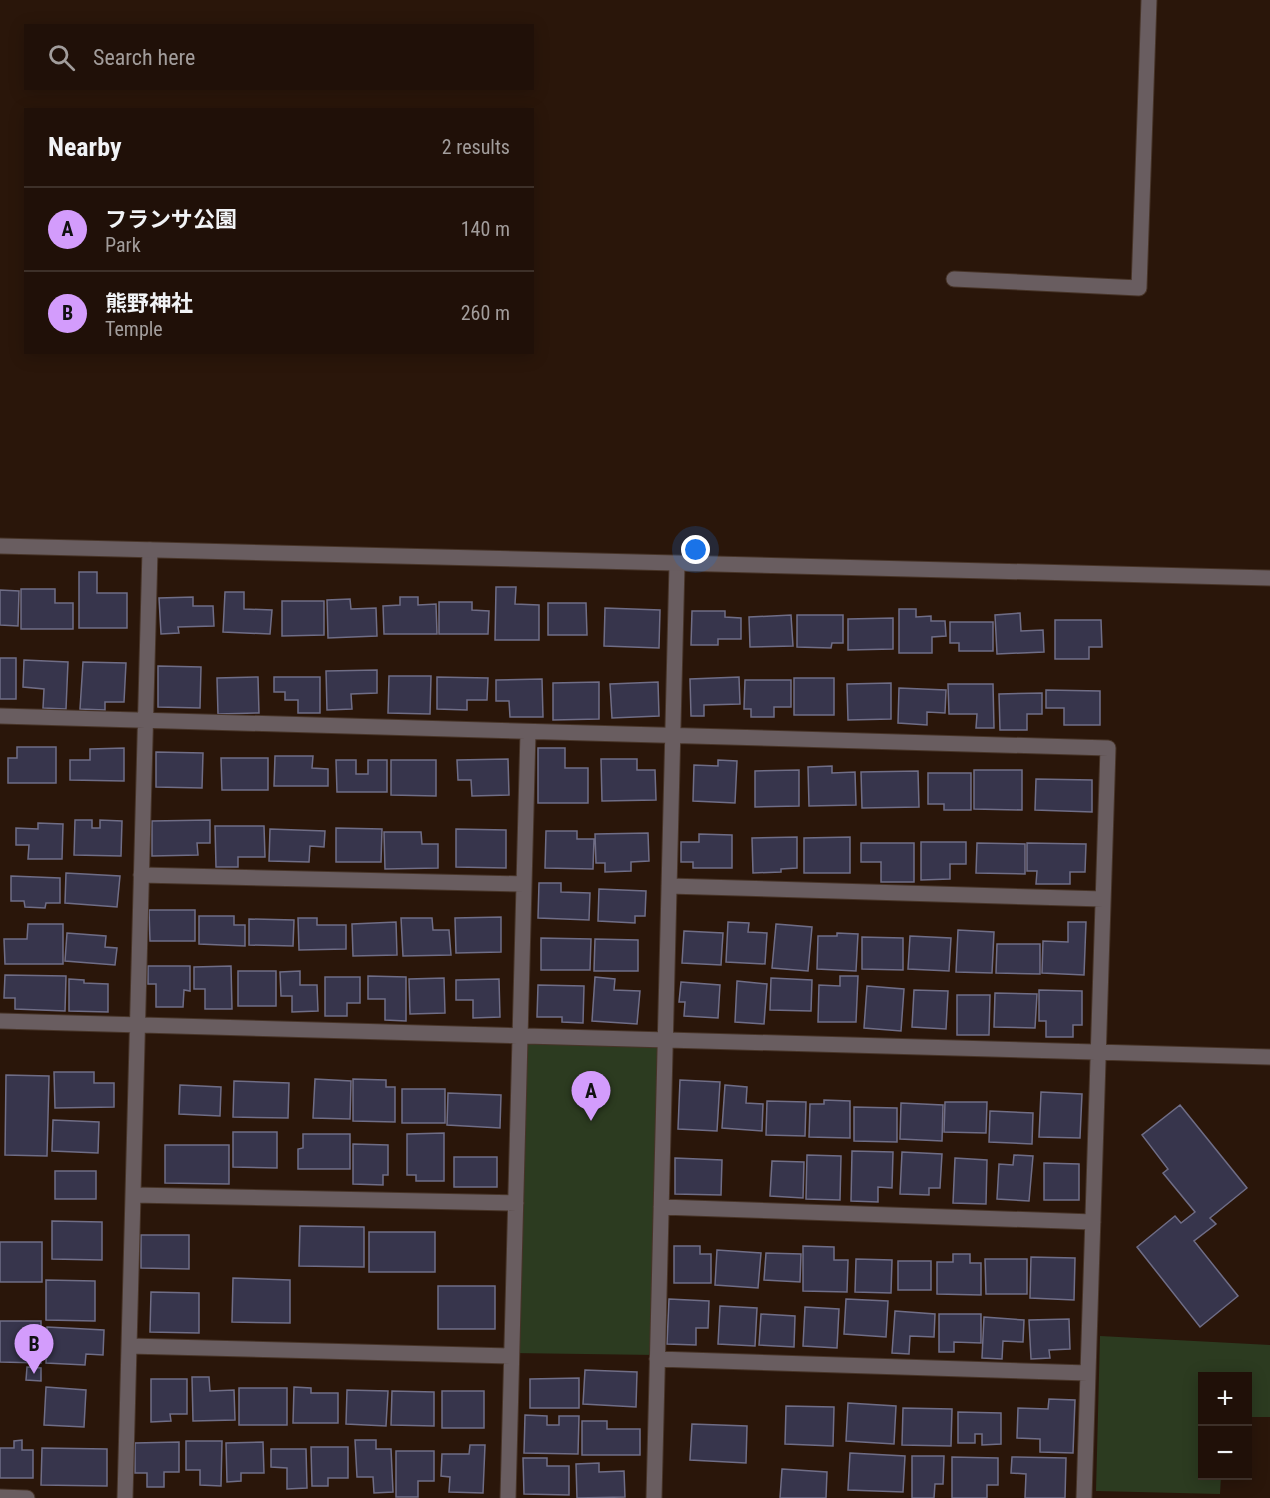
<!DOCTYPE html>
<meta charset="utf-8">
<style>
:root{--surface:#201008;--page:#2d1e16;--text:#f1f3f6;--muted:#a29d9c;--line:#3d3029;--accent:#d39cfc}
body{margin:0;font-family:"Roboto Condensed","Noto Sans JP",sans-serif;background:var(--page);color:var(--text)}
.controls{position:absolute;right:18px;bottom:18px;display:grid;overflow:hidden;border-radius:0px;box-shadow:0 3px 15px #0003}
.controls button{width:54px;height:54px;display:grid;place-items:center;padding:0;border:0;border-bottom:2px solid var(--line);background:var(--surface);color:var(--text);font:30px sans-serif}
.you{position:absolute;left:696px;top:550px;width:21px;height:21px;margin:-15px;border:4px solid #fff;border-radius:50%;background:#1a73e8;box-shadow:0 0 0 9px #1a73e833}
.badge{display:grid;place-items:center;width:39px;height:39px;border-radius:50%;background:var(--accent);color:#111;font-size:20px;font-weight:700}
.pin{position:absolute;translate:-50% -50px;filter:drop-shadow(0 2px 3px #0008)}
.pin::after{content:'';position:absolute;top:32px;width:21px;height:18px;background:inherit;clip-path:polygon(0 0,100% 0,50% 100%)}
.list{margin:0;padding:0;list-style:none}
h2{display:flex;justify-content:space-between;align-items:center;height:78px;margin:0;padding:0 24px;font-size:26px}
h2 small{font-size:20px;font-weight:400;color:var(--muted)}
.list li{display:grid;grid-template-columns:39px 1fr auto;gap:18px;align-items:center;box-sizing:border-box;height:84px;padding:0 24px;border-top:2px solid var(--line)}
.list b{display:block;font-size:22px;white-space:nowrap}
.list p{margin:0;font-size:20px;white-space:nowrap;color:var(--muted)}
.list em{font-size:20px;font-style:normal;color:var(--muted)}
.icon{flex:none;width:33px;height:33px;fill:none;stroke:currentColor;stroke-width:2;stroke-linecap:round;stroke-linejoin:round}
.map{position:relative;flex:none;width:1270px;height:1498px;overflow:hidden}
.search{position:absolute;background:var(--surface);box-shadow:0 3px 15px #0003;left:24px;top:24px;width:510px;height:66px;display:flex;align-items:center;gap:15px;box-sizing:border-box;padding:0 21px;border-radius:0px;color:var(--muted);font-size:22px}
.panel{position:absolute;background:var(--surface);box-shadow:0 3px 15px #0003;left:24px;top:108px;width:510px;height:246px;border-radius:0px}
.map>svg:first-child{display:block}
.green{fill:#2c3b20}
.building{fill:#37354c;stroke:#6f6d86;stroke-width:1.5}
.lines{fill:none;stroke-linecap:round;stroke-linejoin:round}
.service-casing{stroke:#473428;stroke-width:17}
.minor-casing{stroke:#473428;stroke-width:17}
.tertiary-casing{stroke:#473428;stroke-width:17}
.service{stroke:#695d60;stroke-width:15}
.minor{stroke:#695d60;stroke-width:15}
.tertiary{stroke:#695d60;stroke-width:15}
</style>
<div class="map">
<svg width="1270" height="1498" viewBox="0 0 1270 1498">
<rect width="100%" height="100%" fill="#2a160a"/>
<path class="green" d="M520 1035 665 1039 657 1355 511 1353Z
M1100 1336 1270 1345V1417H1248V1376H1202V1476H1221L1220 1494 1096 1491Z"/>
<path class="building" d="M79 572H97V593H127V628H79Z
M496 587H516L515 604 539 605V640H495Z
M21 589H55V603H73V629H21Z
M0 590 19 591 18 626 0 625Z
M225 592H244V609L272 610 270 634 223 632Z
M193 597V606H213L214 626 178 627 179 633 161 634 159 598Z
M400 597H418V605L436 604 437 634H384L383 606 400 605Z
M350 599 351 609 376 608 377 636 328 638 327 600Z
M282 601H324V635L282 636Z
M439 602H472V610L489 611 488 634H439Z
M548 603H586L587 635H548Z
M605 608 660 610 659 648 604 646Z
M899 609H916V617L931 616V621H945L946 636 932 637V653H899Z
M692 611H725V617L741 618V639H718V645H691Z
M1020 613 1021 631 1043 630 1044 652 997 654 995 615Z
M791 615 793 646 750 647 749 617Z
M797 615H843V643H832L831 648 797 647Z
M893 618V649L848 650V619Z
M1055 620H1101L1102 647H1089V659H1055Z
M950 622H993V651H959V643H950Z
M0 658H16V699H0Z
M24 660 68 662 66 709 43 708 44 689 23 687Z
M83 662 126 663 124 702H105V710L80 709Z
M158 666 201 667 200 708 158 707Z
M377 670V693L351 694 352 709 327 710 326 671Z
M389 676H431L430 714 388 713Z
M258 677 259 713 218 714 217 678Z
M274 677H320V713H298V700H285V692H274Z
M437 677 488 678 487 700H467V710L437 709Z
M739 677 740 704 704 705V716H691L690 679Z
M794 678H834V715H794Z
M542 679 543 717H510L509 701H496V680Z
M745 680H791V707H774V717H751V709H744Z
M599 682V719L553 720V683Z
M658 682 659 716 612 718 610 684Z
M891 683V719L848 720 847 684Z
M948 684H993L994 728H976L977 714H949Z
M899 688 946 690 945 713 927 712V725L898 723Z
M1046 690 1100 691V725H1064V708H1046Z
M1042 693V714H1027V730H1000L999 694Z
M17 747H56V783H8V758H17Z
M124 748V781L70 780V760H90V749Z
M538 748H565V768H588V803H538Z
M156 752 203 753 202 788 156 787Z
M275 756H313L312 768 328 769V786H274Z
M221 758H268V790H222Z
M508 759 509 795 472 796 471 780H458L457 760Z
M601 759H637V770H655L656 800 602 801Z
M336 760H356V774H368V760H387V792H337Z
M391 760H436V796L391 795Z
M718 760 737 761 735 803 693 801 694 765 718 766Z
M832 766V773L855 772 856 805 809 806 808 767Z
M799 770V806L755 807V771Z
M974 770H1022V810L974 809Z
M918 771 919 807 862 808 861 772Z
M928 773H971V810H944V804H928Z
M1036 779 1092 780V812L1035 810Z
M75 820H92V828H100V820L122 821 121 856 74 855Z
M210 820V843H197L198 855 152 856V821Z
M38 823 63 824 62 859H28L29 845H16V828L38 829Z
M215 826H264L265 857H238V867H216Z
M336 828 382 829 381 862H336Z
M270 829 325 831 324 847 310 846 309 862 269 861Z
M456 829 506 830V868L456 867Z
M546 831H577V839H594L593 869 545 868Z
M384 832H421L422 844H438V868L385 869Z
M648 833 649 861 631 862V871L605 872V863H596L595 834Z
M699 834 732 835V868H693V862H681V842H699Z
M797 837V868L781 869V872L753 873 752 838Z
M850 837V873H804V838Z
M921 842H966V864H950V879L921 880Z
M861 843H914V882H881V862H861Z
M977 843 1025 844V874L976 873Z
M1027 843 1086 844 1085 872H1070V884H1036L1037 871H1027Z
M66 873 120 876 117 907 65 903Z
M11 876 60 878V903H46L45 908 25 907 24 901H11Z
M539 883H561V892L590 893 589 920 538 918Z
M599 889 646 891 645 916H635V923L598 921Z
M149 910H195V941H150Z
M199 916H234V925H245V946L199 944Z
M501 917V952L456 953 455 918Z
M298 918H317V925H346V949L299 950Z
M401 918H432L433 930H449L451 955 403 956Z
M249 919 294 920 293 946 249 945Z
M396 922 397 955 353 956 352 924Z
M728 922 749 923 748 932 767 933 765 964 726 962Z
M1068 922H1086L1084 975 1042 973 1043 941 1068 942Z
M28 924H63V964H5L4 939H27Z
M776 924 812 927 808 971 772 968Z
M958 930 994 932 992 973 956 972Z
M684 931 723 933 721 965 682 963Z
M67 933 106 936 105 947 117 948 115 965 65 961Z
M837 933 858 934 856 971 817 969 818 936H837Z
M910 936 951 938 949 971 908 969Z
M862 937 903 938V970L862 969Z
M541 938 591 939 590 970H541Z
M595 939 638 940V971H594Z
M997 944H1040V974L996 973Z
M148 966H190V991L184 990 183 1007H156V984H148Z
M231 966 232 1009H205V989H194V967Z
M238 971H276V1006H238Z
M300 971V985H317L318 1011 292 1012V996H281L280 972Z
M5 975 66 976 65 1011 15 1009V998H4Z
M368 976 406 977V1021L385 1020V999H368Z
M840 976H858L856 1022H818L819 985 840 986Z
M325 977H360V1003H347V1016H325Z
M595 977 615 979 614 990 640 991 637 1024 592 1021Z
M444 978 445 1013 410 1014 409 979Z
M771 978 812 980 811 1011 770 1010Z
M69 979 84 980V983L108 984V1012L69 1011Z
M499 979 500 1017 473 1018V1000H456V980Z
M737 981 767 984 764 1024 735 1022Z
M681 982 720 985 718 1018 684 1016 685 1002H679Z
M538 985 584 986 583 1023 562 1022V1017H537Z
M867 986 904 989 901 1031 864 1028Z
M914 990 948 991 946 1029 912 1027Z
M1039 990 1082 991V1025H1073V1037H1046V1021H1039Z
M995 993 1037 994 1035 1028 994 1027Z
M957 995H990L989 1035H957Z
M54 1072H94V1083H114V1107L55 1108Z
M6 1075 49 1076 47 1156 5 1155Z
M315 1079 351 1081 350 1119 313 1118Z
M353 1079 386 1080V1087H395V1122L353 1121Z
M680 1080 720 1082 717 1131 678 1129Z
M234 1081 289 1083 288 1118 233 1117Z
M180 1085 221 1087 220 1116 179 1114Z
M725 1085 747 1087 746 1103 763 1104 762 1131 722 1128Z
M402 1089H445V1123H402Z
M1041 1092 1082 1094 1080 1138 1039 1137Z
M448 1093 501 1095 500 1128 447 1125Z
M824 1100 850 1101V1138L809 1137 810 1104H824Z
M767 1101 806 1102 805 1136 766 1135Z
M945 1102H987L986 1133 944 1132Z
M901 1103 943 1105 942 1141 900 1139Z
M1180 1105 1247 1188 1210 1218 1216 1224 1194 1241 1238 1296 1200 1327 1137 1247 1175 1216 1181 1223 1195 1212 1163 1173 1168 1169 1142 1135Z
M854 1107 897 1108V1142L854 1141Z
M990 1111 1033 1113 1032 1144 989 1142Z
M53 1120 99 1122 98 1153 52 1151Z
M233 1132H277V1168L233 1167Z
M444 1133V1181H416V1175H407V1134Z
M303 1134H350V1169H298V1149L303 1148Z
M353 1144 388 1145V1175H383V1185L353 1184Z
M165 1145H229V1184L165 1183Z
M852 1151 893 1152 892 1188 878 1187V1202L851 1201Z
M902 1152 942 1154 940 1188H929V1195L900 1194Z
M807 1155 841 1156 840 1200 806 1199Z
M1014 1155 1033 1156 1029 1201 997 1199 999 1164 1013 1165Z
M454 1157H497V1187H454Z
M675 1158 722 1160 721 1195 675 1194Z
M955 1158 987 1160 986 1204 953 1203Z
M772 1161 804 1162 803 1198 770 1196Z
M1044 1163 1079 1164V1200H1044Z
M55 1171H96V1199H55Z
M52 1221 102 1222V1260L52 1259Z
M300 1226 364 1227V1267L299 1266Z
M369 1232H435V1272H369Z
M141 1235H189V1269L141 1268Z
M0 1242H42V1282H0Z
M674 1246H700V1254H711V1283H674Z
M803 1246 834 1247V1260H848L847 1292 803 1291Z
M717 1250 761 1253 758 1288 715 1285Z
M766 1253 801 1254 800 1282 764 1280Z
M953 1254H970V1263H981V1295L937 1294V1262H953Z
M1031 1257 1075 1258 1074 1300 1030 1298Z
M856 1259 892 1260 891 1293 855 1292Z
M985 1259H1027V1294H986Z
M898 1261H931V1290H898Z
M233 1278 290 1280V1323L232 1322Z
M46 1280 95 1281V1321L46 1320Z
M438 1286H495V1329H438Z
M151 1292 199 1293V1333L150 1332Z
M669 1299 709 1301 708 1328H696V1345L667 1344Z
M846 1299 888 1301 886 1337 844 1334Z
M720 1306 757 1308 755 1346 718 1344Z
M805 1307 839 1309 837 1348 803 1346Z
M895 1311 935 1314 934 1337 910 1336 909 1354 892 1353Z
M761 1314 795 1316 794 1347 759 1345Z
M939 1314H981V1343L954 1342V1352H939Z
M984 1317 1024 1320 1023 1342 1003 1341 1002 1359 982 1358Z
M1069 1319 1070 1349 1049 1350 1050 1358 1031 1359 1029 1320Z
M0 1321H41V1363L0 1362Z
M47 1327 104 1330 103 1355 86 1354 85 1365 46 1363Z
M27 1367 41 1368V1381L26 1380Z
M585 1370 637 1372 636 1407 583 1404Z
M192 1377H209L210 1391 234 1390 235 1420 193 1421Z
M579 1378V1408H530V1379Z
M151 1379H187V1414H170L171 1421 151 1422Z
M46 1387 86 1390 84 1427 44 1425Z
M294 1387 311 1388V1393H338V1423H293Z
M239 1388H287V1425H239Z
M347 1390 388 1391 386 1426 346 1424Z
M392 1391 434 1392V1426L391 1425Z
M442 1391H484V1428H442Z
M1049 1399 1075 1400 1073 1453 1040 1452V1439L1017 1438 1018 1408 1048 1409Z
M848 1403 896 1406 894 1444 846 1441Z
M786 1406 834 1407 833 1446 785 1444Z
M903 1408 952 1409 951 1446 902 1445Z
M958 1412 1001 1413V1444L982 1445V1434H975V1443H958Z
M525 1415 547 1416V1425H559V1416H579L578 1454 524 1453Z
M582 1421H607V1429H640V1455H582Z
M692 1424 747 1426 746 1463 690 1460Z
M22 1440V1450H33V1478H0V1448H14V1441Z
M355 1440H376V1449H391L393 1492 374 1493 373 1477H357Z
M186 1441H222L221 1486 200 1485V1470H186Z
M179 1442V1472H164V1487H147V1473H135V1443Z
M263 1442 264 1473H241V1481L227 1482 226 1443Z
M470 1445H485L483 1493 449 1492 450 1477 441 1476 442 1454H469Z
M311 1447H348V1478H328V1486H312Z
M42 1448 107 1449V1486L41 1485Z
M271 1449H306L307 1488 287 1489V1468L271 1467Z
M396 1451H434V1481H418V1497H396Z
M850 1453 905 1456 903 1492 848 1490Z
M912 1456H944L943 1484H935L934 1498H912Z
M952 1457 998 1458V1485H987V1498H952Z
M1012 1457 1066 1458 1065 1498H1025L1026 1474 1011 1473Z
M523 1458H547V1466H569V1495L524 1494Z
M599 1463V1472L624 1471 625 1497 577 1498 576 1464Z
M782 1469 827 1472 826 1498H780Z"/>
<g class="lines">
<g class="service-casing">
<path id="service" d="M954 279 1139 288 1149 0"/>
</g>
<g class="minor-casing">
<path id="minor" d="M0 716 1108 748 1084 1498
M141 875 524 884
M669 886 1103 899
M0 1021 1270 1057
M133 1195 516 1203
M661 1207 1093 1222
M129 1346 511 1356
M657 1359 1087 1373
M0 1497 27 1498
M125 1498 150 550
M508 1498 528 732
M654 1498 677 564"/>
</g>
<g class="tertiary-casing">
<path id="tertiary" d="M0 546 1270 578"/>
</g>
<use href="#service" class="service"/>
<use href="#minor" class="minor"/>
<use href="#tertiary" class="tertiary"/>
</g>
</svg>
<div class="controls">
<button>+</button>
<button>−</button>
</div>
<div class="you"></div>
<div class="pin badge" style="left:591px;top:1121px">A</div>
<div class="pin badge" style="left:34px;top:1374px">B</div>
<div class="search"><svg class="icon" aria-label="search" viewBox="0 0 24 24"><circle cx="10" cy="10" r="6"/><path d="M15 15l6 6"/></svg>Search here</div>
<section class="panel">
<h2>Nearby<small>2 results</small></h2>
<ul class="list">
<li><span class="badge">A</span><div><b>フランサ公園</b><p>Park</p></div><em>140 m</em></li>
<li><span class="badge">B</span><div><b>熊野神社</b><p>Temple</p></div><em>260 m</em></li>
</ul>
</section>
</div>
